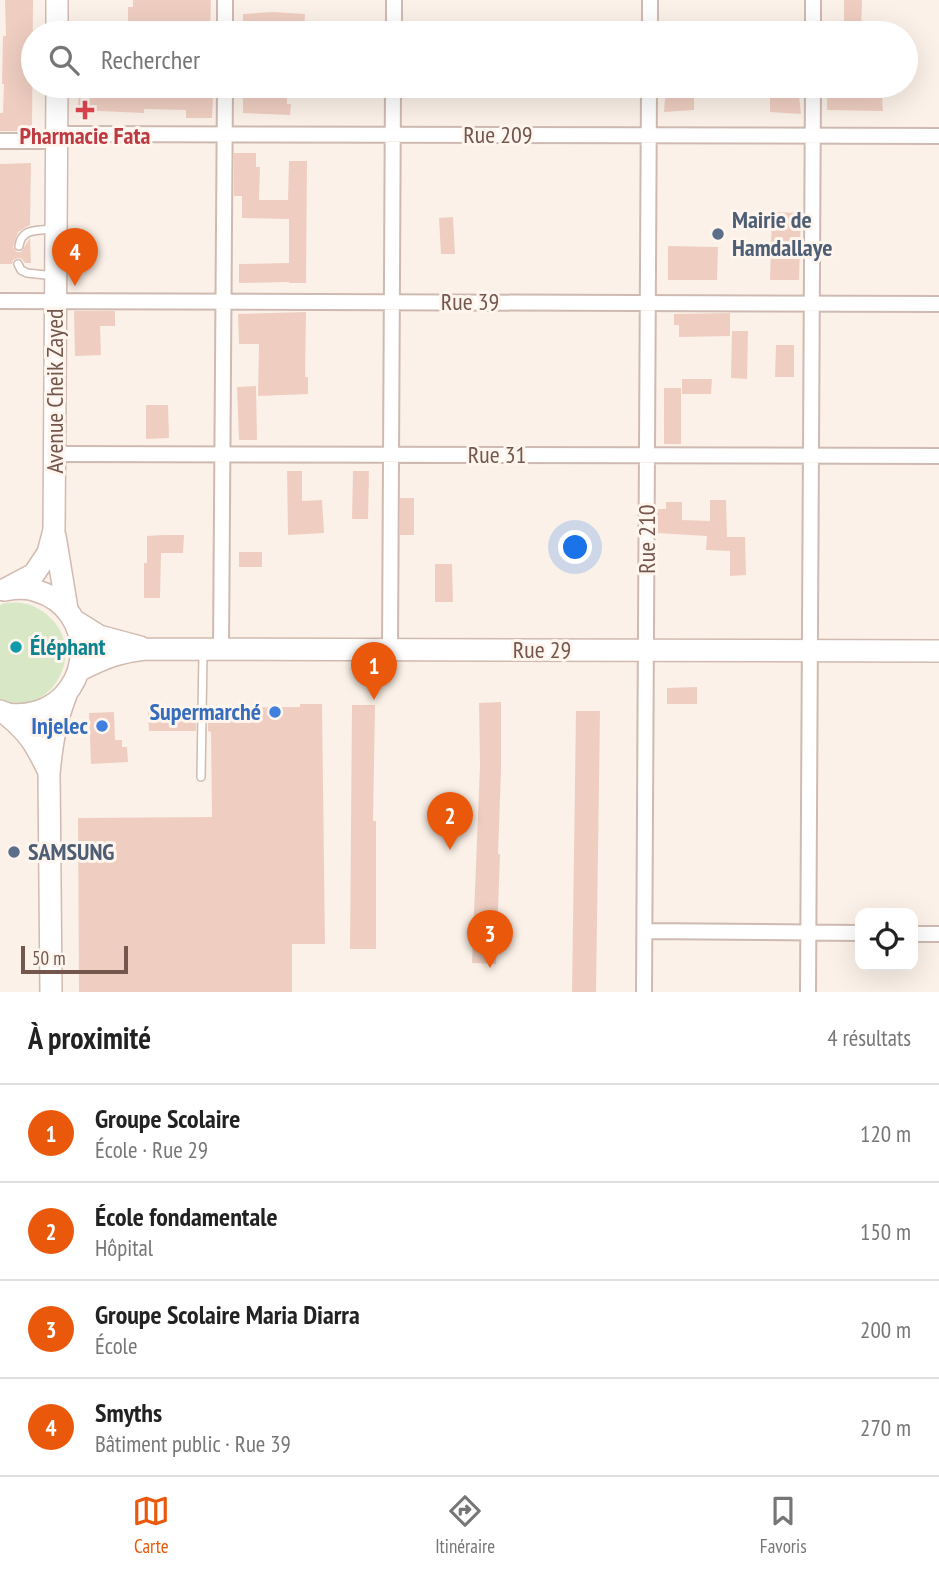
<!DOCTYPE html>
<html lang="fr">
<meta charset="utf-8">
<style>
:root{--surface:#fff;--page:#f2f2f2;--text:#222;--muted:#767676;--line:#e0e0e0;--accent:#ea580c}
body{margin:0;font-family:"PT Sans Narrow",sans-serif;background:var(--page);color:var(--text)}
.controls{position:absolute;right:21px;bottom:21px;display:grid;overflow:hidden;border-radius:14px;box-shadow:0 7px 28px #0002}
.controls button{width:63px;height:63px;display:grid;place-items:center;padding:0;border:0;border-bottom:2px solid var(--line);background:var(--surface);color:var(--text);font:35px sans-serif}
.scale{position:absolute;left:21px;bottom:18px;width:107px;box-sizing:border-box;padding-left:7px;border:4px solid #74564d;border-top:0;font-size:19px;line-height:24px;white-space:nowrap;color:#74564d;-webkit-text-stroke:5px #fef6ee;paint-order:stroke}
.you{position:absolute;left:576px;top:548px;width:24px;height:24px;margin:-18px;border:5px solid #fff;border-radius:50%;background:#1a73e8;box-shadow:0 0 0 10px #1a73e833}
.badge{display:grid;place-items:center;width:46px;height:46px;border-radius:50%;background:var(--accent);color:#fff;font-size:23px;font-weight:700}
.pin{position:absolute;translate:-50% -58px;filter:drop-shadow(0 2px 4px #0008)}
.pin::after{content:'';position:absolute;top:37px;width:24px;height:21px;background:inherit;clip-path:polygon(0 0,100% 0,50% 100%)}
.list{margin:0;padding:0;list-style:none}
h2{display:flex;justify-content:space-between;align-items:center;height:91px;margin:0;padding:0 28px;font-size:30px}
h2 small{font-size:23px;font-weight:400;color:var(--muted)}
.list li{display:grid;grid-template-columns:46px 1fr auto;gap:21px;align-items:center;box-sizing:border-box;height:98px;padding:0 28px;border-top:2px solid var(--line)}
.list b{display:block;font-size:26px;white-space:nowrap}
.list p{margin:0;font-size:23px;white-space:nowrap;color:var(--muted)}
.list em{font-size:23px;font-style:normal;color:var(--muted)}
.icon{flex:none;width:38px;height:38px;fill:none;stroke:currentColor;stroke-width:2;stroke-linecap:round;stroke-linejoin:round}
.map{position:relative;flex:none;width:939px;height:992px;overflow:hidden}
.search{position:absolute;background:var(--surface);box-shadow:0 7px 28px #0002;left:21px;right:21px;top:21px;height:77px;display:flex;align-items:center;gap:18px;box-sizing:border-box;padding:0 24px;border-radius:38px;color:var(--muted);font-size:26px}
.sheet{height:483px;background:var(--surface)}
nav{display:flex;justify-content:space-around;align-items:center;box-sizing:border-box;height:98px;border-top:2px solid var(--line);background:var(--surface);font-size:19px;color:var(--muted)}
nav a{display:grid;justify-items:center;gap:4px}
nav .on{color:var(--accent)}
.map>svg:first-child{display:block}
.green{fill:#d8e8c6}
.building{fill:#efcec1}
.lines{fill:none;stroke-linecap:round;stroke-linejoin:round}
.lane-casing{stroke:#cfbab1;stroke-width:10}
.street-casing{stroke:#cfbab1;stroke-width:18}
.secondary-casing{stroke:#d1baaf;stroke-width:24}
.lane{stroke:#fff;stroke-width:7}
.street{stroke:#fff;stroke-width:14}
.secondary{stroke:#fff;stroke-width:21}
.health-dot{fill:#e0444e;stroke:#fef6ee;stroke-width:2.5}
.service-dot{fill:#5c6f8a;stroke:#fef6ee;stroke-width:2.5}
.culture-dot{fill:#0f9aa8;stroke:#fef6ee;stroke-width:2.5}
.shop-dot{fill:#3f7fe0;stroke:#fef6ee;stroke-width:2.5}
.labels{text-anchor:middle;stroke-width:6;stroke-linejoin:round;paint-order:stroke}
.street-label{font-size:24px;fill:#74564d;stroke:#fef6ee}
.health-label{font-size:24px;font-weight:bold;fill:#be3a42;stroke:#fef6ee}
.service-label{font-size:24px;font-weight:bold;fill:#4e5e75;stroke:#fef6ee;text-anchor:start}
.culture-label{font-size:24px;font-weight:bold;fill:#0d838f;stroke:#fef6ee;text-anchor:start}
.shop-label{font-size:24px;font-weight:bold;fill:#366cbe;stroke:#fef6ee;text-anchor:end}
</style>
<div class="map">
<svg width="939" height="992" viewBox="0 0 939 992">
<rect width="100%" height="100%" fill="#fbf1e8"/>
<path class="green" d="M5 603C10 603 16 602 21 603 30 604 39 608 46 614 90 648 53 719 0 702V605Z"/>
<path class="building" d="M5 0H33L32 131H0V113H3L4 84H2L3 36H6Z
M133 0H211L210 33H128V7H133Z
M844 0H862L861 33H844Z
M273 12 305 14 304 33H243V14Z
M79 86H179V94L180 96 213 97 212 118H186V110L144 109V113L78 110Z
M243 86H259V95L287 96V104H291L290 115 243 113Z
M666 86H694V110L664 112Z
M770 86H798L801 114 770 112Z
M827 95 882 97 883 111 827 110Z
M234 153H256V167H260L259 200H288L289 161H307L306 283H289V282L239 283V264L289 263V219L242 218V196H234Z
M31 163 30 225 18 232 13 247 17 252H21L30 238 31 263H25L22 259 18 258 13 260 12 264H0V164Z
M772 212 801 213 799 280H770Z
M453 217 455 254H441L439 218Z
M668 246 718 247 717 280H668Z
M74 311H115V326H100L101 355 75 356Z
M306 312 305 377H308V394L258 396 259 344H239L238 314Z
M730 313V336L679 337V325H674V314Z
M732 331H748L747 379 731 378Z
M776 345H794V377H775Z
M682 379H712L711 394H682Z
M256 386 257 440H239L237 387Z
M664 388H681V444H664Z
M146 405H168L169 438 146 439Z
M287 471H302V501L322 500 324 533 288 535Z
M353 471H369L368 519H352Z
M400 498H414V535H400Z
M710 500H726L727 537H745L746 575 730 576V551L706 550 707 536 656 533V509H666V502H682V520L710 521Z
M163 535H184L183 553H161L160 598H144V563H147V536Z
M239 552H262V567H239Z
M435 564H452L453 602H435Z
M697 687V704H667V688Z
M501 702V771L498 854H500L496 964 472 963 480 766 479 703Z
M300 704H322L325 944H292V992H79L78 818 212 817 211 732 208 731V708L300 707Z
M352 705H375L373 821H376V949H350Z
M148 708H196V731H149Z
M576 711H600L596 992H572Z
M114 712 115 740H122V747H127L128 762 91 764 89 713Z"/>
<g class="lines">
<g class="lane-casing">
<path id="lane" d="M19 246C22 228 36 231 52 229
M18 264 21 270 27 273 55 276
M201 777 203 653"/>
</g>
<g class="street-casing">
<path id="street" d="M225 33V0
M394 33V0
M650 33V0
M813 33V0
M57 134 939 136
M0 141H57
M0 301 939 304
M55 454 939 456
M221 649 225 86
M390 650 393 86
M645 931 860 933
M913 934H939
M644 992 649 86
M808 992 813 86"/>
</g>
<g class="secondary-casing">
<path id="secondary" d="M57 33V0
M55 536 67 609
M4 590 34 574 48 553 54 530 57 86
M75 621 99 636 140 647
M80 670C104 658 118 652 145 649L939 651
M0 711C11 717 25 715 37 712 95 694 97 609 37 591 27 587 16 588 5 590
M6 714C29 733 35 743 48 770
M51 992 49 773C52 743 55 723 66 695"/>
</g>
<use href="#lane" class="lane"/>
<use href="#street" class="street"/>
<use href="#secondary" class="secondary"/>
</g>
<path class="health-dot" d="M81.5 99.5h7v7h7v7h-7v7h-7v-7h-7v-7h7z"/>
<g class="service-dot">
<circle cx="718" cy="234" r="7"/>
<circle cx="14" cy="852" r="7"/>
</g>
<circle class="culture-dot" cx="16" cy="647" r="7"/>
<g class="shop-dot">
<circle cx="275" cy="712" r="7"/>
<circle cx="102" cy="726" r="7"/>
</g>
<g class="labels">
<g class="street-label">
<text x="498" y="143">Rue 209</text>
<text x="470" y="310">Rue 39</text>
<text transform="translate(55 391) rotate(-90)" y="8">Avenue Cheik Zayed</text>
<text x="497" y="463">Rue 31</text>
<text transform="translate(647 539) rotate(-90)" y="8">Rue 210</text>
<text x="542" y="658">Rue 29</text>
</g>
<g class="health-label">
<text x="85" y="144">Pharmacie Fata</text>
</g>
<g class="service-label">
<text x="732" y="228">Mairie de<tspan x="732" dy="28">Hamdallaye</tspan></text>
<text x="28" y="860">SAMSUNG</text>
</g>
<g class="culture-label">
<text x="30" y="655">Éléphant</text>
</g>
<g class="shop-label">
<text x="261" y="720">Supermarché</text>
<text x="88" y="734">Injelec</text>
</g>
</g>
</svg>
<div class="controls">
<button><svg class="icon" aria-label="locate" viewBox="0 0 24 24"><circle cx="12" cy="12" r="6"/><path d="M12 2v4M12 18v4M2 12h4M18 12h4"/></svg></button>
</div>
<div class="scale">50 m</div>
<div class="you"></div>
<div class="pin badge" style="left:374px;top:700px">1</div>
<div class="pin badge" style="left:450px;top:850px">2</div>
<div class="pin badge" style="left:490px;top:968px">3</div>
<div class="pin badge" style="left:75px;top:286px">4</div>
<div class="search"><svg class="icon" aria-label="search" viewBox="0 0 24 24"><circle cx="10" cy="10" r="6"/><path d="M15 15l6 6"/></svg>Rechercher</div>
</div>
<section class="sheet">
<h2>À proximité<small>4 résultats</small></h2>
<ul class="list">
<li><span class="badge">1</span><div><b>Groupe Scolaire</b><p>École · Rue 29</p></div><em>120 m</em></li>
<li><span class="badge">2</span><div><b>École fondamentale</b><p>Hôpital</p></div><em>150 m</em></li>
<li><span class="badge">3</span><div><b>Groupe Scolaire Maria Diarra</b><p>École</p></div><em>200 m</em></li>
<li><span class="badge">4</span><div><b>Smyths</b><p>Bâtiment public · Rue 39</p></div><em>270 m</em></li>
</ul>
</section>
<nav>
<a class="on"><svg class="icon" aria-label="map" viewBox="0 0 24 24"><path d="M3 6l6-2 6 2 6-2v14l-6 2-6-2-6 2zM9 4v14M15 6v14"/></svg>Carte</a>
<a><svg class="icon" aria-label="directions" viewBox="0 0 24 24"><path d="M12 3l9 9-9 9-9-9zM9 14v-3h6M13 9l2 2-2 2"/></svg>Itinéraire</a>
<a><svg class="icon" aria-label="saved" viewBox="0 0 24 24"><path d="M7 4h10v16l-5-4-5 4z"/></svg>Favoris</a>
</nav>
